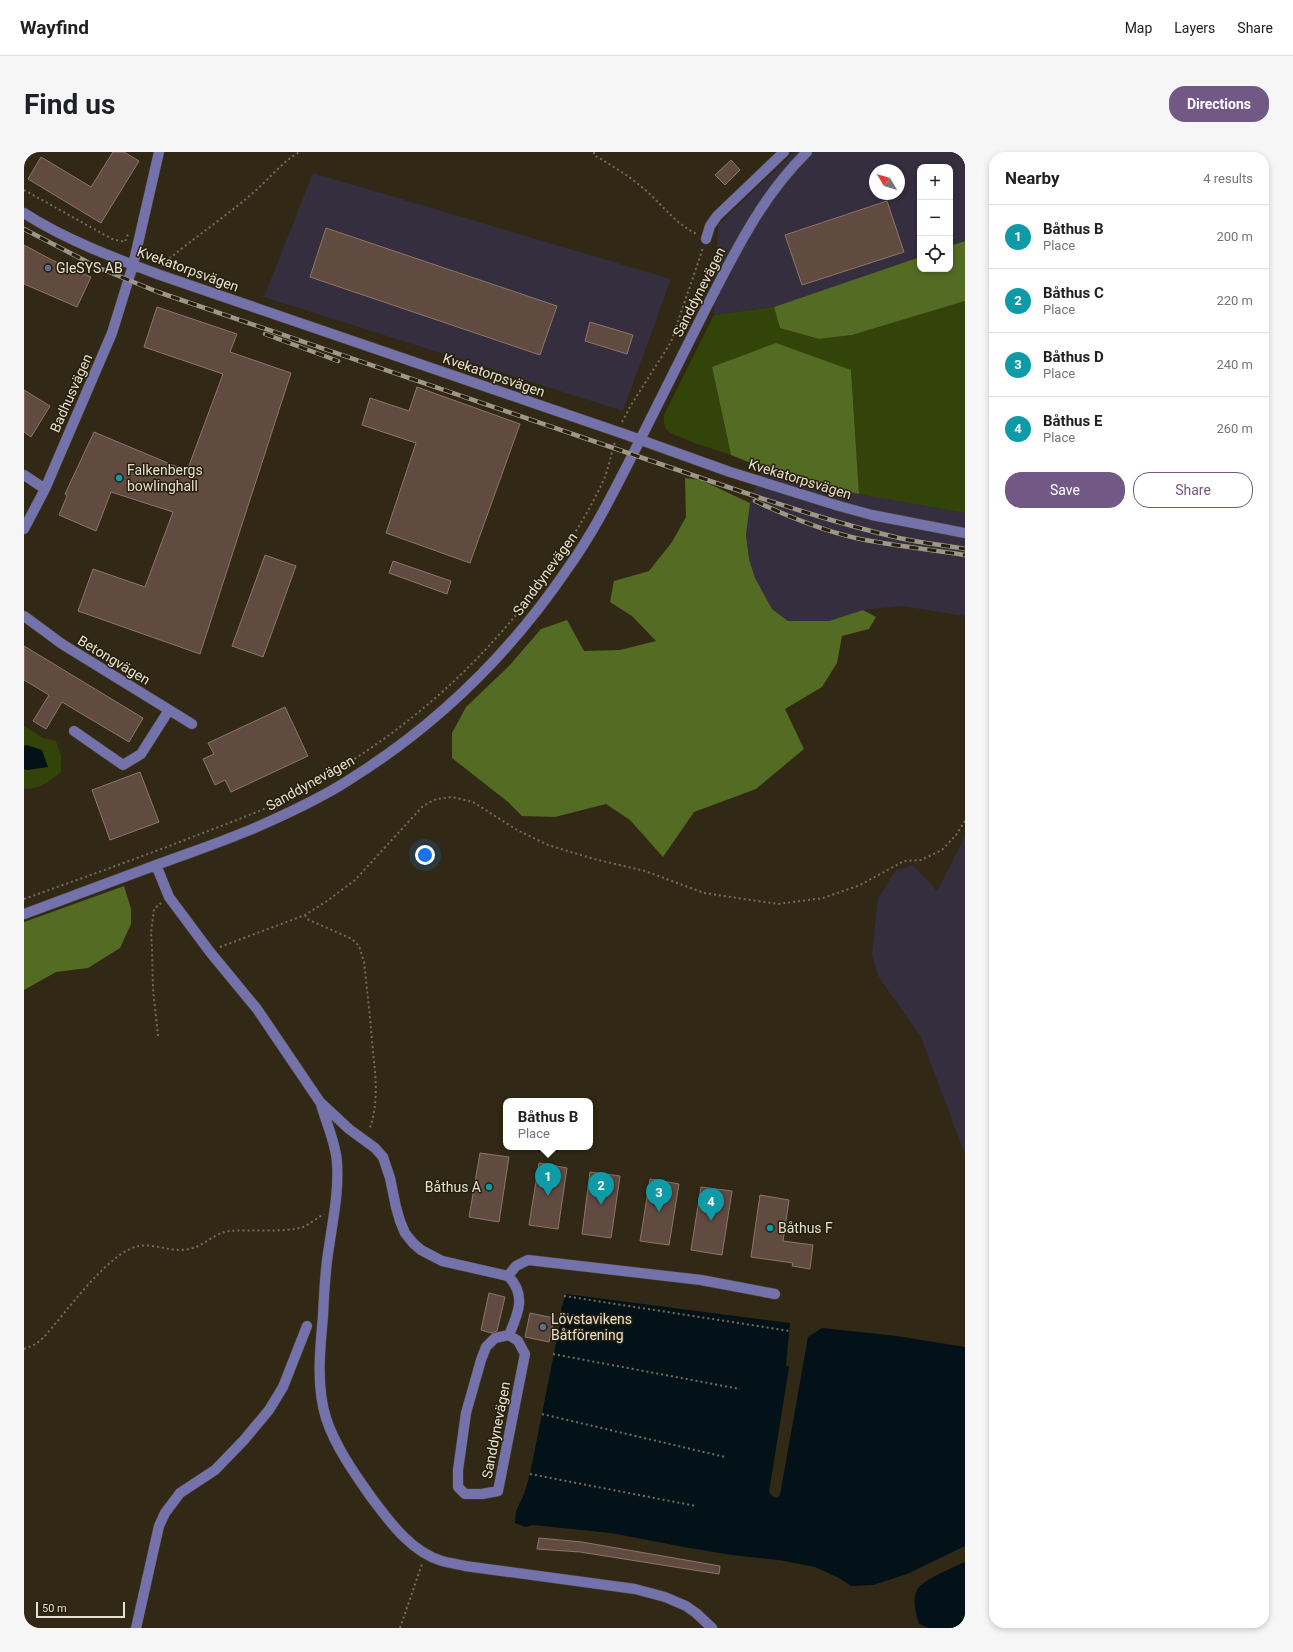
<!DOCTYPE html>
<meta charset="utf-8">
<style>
:root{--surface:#fff;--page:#f6f6f6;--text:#202124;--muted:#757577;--line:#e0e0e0;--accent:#725884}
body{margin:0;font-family:Roboto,sans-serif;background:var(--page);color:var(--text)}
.controls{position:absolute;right:12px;top:12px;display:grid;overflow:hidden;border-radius:8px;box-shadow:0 2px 6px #0003}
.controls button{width:36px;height:36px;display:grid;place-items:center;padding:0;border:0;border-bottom:1px solid var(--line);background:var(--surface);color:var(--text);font:20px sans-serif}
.compass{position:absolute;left:845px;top:12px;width:36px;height:36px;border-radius:50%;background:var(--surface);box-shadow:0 2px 6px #0003;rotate:308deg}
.scale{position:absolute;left:12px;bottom:10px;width:89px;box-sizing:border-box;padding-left:4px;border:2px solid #e5e1d4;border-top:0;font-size:11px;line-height:14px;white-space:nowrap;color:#e5e1d4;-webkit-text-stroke:3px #271f0b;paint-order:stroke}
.you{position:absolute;left:401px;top:703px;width:14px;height:14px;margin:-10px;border:3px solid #fff;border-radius:50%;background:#1a73e8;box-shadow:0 0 0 6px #1a73e833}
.badge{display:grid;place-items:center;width:26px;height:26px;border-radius:50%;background:var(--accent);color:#fff;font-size:13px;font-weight:700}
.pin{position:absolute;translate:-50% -33px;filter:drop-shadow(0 1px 2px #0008)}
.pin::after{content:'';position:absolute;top:21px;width:14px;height:12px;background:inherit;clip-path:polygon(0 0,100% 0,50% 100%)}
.popup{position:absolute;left:479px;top:946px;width:90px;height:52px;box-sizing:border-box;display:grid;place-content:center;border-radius:8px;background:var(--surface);filter:drop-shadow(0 1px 3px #0005);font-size:13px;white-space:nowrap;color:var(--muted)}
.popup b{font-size:15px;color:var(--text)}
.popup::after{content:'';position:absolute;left:50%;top:100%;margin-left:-8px;border:8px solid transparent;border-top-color:var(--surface)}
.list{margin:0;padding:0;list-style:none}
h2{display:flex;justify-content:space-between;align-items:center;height:52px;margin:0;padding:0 16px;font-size:17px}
h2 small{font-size:13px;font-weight:400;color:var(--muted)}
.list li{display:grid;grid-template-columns:26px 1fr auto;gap:12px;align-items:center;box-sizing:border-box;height:64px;padding:0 16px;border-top:1px solid var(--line)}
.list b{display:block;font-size:15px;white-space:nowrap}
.list p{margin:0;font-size:13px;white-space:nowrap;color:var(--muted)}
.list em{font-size:13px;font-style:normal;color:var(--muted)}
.actions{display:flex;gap:8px;padding:12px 16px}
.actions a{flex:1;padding:9px 0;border:1px solid var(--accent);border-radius:16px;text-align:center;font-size:14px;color:var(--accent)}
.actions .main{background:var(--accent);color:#fff}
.icon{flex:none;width:22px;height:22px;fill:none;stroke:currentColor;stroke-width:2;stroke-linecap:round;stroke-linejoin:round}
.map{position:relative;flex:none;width:941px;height:1476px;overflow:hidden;border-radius:16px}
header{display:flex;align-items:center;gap:24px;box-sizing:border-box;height:56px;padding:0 20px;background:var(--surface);border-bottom:1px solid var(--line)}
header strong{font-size:19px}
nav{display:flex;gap:22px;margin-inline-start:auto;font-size:14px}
.intro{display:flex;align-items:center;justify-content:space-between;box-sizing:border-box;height:96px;padding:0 24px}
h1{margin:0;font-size:28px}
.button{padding:10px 18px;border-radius:16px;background:var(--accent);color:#fff;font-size:14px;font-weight:700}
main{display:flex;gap:24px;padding:0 24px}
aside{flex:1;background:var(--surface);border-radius:16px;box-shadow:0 2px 6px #0003}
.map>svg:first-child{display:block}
.industrial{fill:#342e3e;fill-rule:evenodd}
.green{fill:#32440a}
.forest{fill:#536b22}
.water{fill:#031118}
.building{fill:#614a40;stroke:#8d7569}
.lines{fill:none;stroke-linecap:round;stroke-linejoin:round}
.minor-casing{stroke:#4e4634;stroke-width:11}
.path{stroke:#746d5c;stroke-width:2;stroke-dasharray:2 3;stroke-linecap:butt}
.minor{stroke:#7372aa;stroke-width:10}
.rail-casing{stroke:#9d9787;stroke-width:4.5}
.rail{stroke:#271f0b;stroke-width:3;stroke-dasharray:9;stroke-linecap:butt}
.service-dot{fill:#5c6f8a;stroke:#271f0b;stroke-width:1.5}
.culture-dot{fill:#0f9aa8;stroke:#271f0b;stroke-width:1.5}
.labels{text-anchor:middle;stroke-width:3;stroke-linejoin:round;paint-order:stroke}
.poi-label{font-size:14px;fill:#e5e1d4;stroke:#271f0b;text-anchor:start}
.street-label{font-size:14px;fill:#e5e1d4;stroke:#271f0b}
</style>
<header>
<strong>Wayfind</strong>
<nav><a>Map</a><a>Layers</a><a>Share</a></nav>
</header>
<div class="intro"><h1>Find us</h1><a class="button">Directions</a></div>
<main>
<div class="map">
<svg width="941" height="1476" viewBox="0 0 941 1476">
<rect width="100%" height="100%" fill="#312915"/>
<path class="industrial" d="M770 0H941V89L926 94V15H896V105L750 155 690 163 694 73ZM851 18H875V42H851Z
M289 21 647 127 599 259 240 145Z
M738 315 805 336 941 361V464L878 454 839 458 805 469H764L748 457 731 426 725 407 722 383 726 351Z
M941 685V1003L897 885 854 824 848 802 854 746 872 718 889 713 913 739Z"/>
<path class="green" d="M941 149V361L835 342 827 218 688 215 707 303C696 299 649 285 643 278 639 274 640 268 640 263L690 163 750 155 756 176 795 187 828 183Z
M0 574 19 586 32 589 37 604V620C27 628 13 640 0 636V617L3 618 24 614 3 593 0 594Z"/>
<path class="forest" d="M941 89V149L828 183 795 187 756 176 750 155 896 105V117H926V94Z
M752 191 827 218 835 342C792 333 749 320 707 303L688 215Z
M661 326 677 328 726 351 722 383 725 407 731 426 748 457 764 469H805L839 458 852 465 845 477 818 484 813 511 798 535 761 557 780 597 732 637 670 660 639 705 606 668 582 652 531 665 498 664 484 650 428 606V581L442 555 485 514 517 477 543 468 560 499 596 498 632 489 608 464 586 450 590 429 625 419 648 390 662 365Z
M100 734 107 757V772L96 796 64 816 32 820 0 838V770Z"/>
<path class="water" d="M3 593 18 598 24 615 3 618 0 617V594Z
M542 1142 766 1171 762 1213 765 1215 745 1340 748 1344 753 1346 756 1343 784 1185 798 1176 873 1184 941 1195V1394L883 1422 849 1433 827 1434 815 1426 791 1415 755 1408 708 1403 660 1395 587 1381 509 1373 502 1375 491 1371 492 1359 500 1342 506 1322 538 1161 537 1158Z
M941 1410V1476H905L895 1472C892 1462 888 1448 893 1438 898 1428 930 1415 941 1410Z"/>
<path class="building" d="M89 0H100L115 9 77 71 4 27 17 5 67 35Z
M707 8 716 18 701 33 691 23Z
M863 49 880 100 778 133 761 83Z
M302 76 533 154 516 203 286 125Z
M0 93 28 108 67 125 53 155 0 132Z
M133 155 213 182 206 200 267 221 176 502 54 459 69 417 121 435 149 360 87 340 72 379 35 363 43 344 41 342 70 280 163 319 199 222 120 195Z
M566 170 609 183 603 202 561 189Z
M393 235 496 272 446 411 362 381 392 291 338 273 346 246 385 259Z
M0 238 26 254 7 285 0 280Z
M241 403 272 414 239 505 208 494Z
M369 409 427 429 423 442 365 421Z
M0 494 119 566 105 590 38 550 22 577 9 569 25 543 0 528Z
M261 555 284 604 207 640 201 628 191 633 179 607 190 602 184 591Z
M116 620 135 670 86 688 68 638Z
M456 1001 485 1005 475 1070 445 1065Z
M515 1011 543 1016 534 1077 505 1073Z
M566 1020 596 1024 587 1086 558 1082Z
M626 1027 655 1032 645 1093 616 1089Z
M677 1035 708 1039 698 1103 667 1098Z
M736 1043 765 1048 759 1089 789 1093 786 1117 768 1114 769 1111 727 1105Z
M465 1141 481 1145 473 1179 467 1181 457 1178Z
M506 1161 530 1166 525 1190 501 1185Z
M515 1386 558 1390 696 1414 695 1422 556 1400 513 1397Z"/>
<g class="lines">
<g class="minor-casing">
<path id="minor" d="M0 61C40 87 90 106 136 123L600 282 706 320 815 354 848 363 941 381
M682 87 686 74 693 64 760 0
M0 323 21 337
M0 377 21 337 88 181 109 113 135 0
M0 464 38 492 168 572
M50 579 99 613 117 602 145 558
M132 713 145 745 186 800 233 857 296 950 325 977 351 996 359 1005 366 1026 372 1055 376 1069 381 1081 389 1091 397 1098 418 1109 484 1124C503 1143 494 1162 485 1183L494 1189 501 1202 474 1339 458 1342H441L434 1335V1318L442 1261 457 1208 462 1195 471 1186 485 1183
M0 762C45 745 90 729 135 712 170 699 207 687 242 671 271 658 301 644 328 626 414 572 487 500 544 416 570 380 589 341 609 302 633 254 657 206 681 158 710 102 737 45 783 0
M297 952C302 971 312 991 313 1011 315 1039 309 1067 305 1095 301 1118 300 1141 299 1164 296 1197 292 1234 302 1266 311 1294 330 1321 347 1345 365 1369 387 1400 418 1409 425 1411 433 1412 441 1414L611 1437 641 1445 662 1454 672 1461 688 1476
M484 1124 492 1114 504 1108 677 1128 751 1142
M112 1476 135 1374 141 1361 156 1341 191 1318 220 1288 245 1258 259 1235 283 1174"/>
</g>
<path class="path" d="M570 0V3C587 13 604 23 619 36 637 51 651 72 673 82
M0 38 88 87 101 90 104 82
M139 114 141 110C170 86 201 65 230 40 243 29 262 6 276 0
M598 270 607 253 647 190 679 96
M0 747C61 725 123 703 184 679 213 668 242 657 270 643 288 634 304 623 321 613 407 559 479 489 535 405 552 380 568 354 580 327 585 315 587 302 591 290
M281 763 283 767 328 787 335 794 340 810C343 837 346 863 348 890 351 920 356 950 345 978
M196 795 281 763 303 749 331 728 399 654 412 647 428 645 449 650 493 678 524 693 570 707 621 719 680 741 754 752 799 746 836 733 880 709 897 708 918 698 932 683 941 669
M134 884 129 837 128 797 127 781 130 757 137 751
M540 1144 766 1179
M538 1161 571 1168
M0 1197 12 1192 20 1185C41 1162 85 1099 115 1094 131 1091 147 1101 165 1097 181 1094 191 1080 206 1079 227 1077 260 1081 279 1075 286 1072 293 1066 300 1062
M529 1202 716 1237
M518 1262 701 1305
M506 1322 672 1354
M376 1476 398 1412"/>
<use href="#minor" class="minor"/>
<g class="rail-casing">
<path id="rail" d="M0 77 75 116 134 140 686 329C748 350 811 371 875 386 897 391 919 393 941 397
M241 182 314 209
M731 349C765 365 805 381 841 388 874 394 908 398 941 403"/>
</g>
<use href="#rail" class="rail"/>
</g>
<g class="service-dot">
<circle cx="24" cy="116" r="4"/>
<circle cx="519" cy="1175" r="4"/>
</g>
<g class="culture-dot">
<circle cx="95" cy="326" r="4"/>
<circle cx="465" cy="1035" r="4"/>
<circle cx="746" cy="1076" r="4"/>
</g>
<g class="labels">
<g class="poi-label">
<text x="32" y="121">GleSYS AB</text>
<text x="103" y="323">Falkenbergs<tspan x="103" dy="16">bowlinghall</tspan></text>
<text x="457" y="1040" text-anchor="end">Båthus A</text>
<text x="754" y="1081">Båthus F</text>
<text x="527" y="1172">Lövstavikens<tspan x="527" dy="16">Båtförening</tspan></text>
</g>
<g class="street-label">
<text transform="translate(164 117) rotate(20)" y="5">Kvekatorpsvägen</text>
<text transform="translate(675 140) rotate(-63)" y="5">Sanddynevägen</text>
<text transform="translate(470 223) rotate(19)" y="5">Kvekatorpsvägen</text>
<text transform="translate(47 241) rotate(-66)" y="5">Badhusvägen</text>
<text transform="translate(776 327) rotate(17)" y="5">Kvekatorpsvägen</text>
<text transform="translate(521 422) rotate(-54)" y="5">Sanddynevägen</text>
<text transform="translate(90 508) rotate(31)" y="5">Betongvägen</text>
<text transform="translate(286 631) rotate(-29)" y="5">Sanddynevägen</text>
<text transform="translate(472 1278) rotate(-79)" y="5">Sanddynevägen</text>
</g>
</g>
</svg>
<div class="controls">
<button>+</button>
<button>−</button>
<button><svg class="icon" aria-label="locate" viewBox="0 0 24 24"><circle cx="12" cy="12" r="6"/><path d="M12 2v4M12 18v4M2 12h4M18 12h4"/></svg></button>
</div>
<svg class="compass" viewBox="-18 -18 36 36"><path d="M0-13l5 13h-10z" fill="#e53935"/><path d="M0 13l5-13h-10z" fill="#757577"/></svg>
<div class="scale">50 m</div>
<div class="you"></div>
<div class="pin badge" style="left:524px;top:1044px;background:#0f9aa8">1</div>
<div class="popup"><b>Båthus B</b>Place</div>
<div class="pin badge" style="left:577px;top:1053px;background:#0f9aa8">2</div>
<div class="pin badge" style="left:635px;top:1060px;background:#0f9aa8">3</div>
<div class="pin badge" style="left:687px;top:1069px;background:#0f9aa8">4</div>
</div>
<aside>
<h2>Nearby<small>4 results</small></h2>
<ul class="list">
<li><span class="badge" style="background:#0f9aa8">1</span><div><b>Båthus B</b><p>Place</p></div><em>200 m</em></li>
<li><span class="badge" style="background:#0f9aa8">2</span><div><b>Båthus C</b><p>Place</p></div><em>220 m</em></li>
<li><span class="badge" style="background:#0f9aa8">3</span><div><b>Båthus D</b><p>Place</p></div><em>240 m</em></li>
<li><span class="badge" style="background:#0f9aa8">4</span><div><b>Båthus E</b><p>Place</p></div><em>260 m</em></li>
</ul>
<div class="actions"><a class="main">Save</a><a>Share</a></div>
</aside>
</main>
